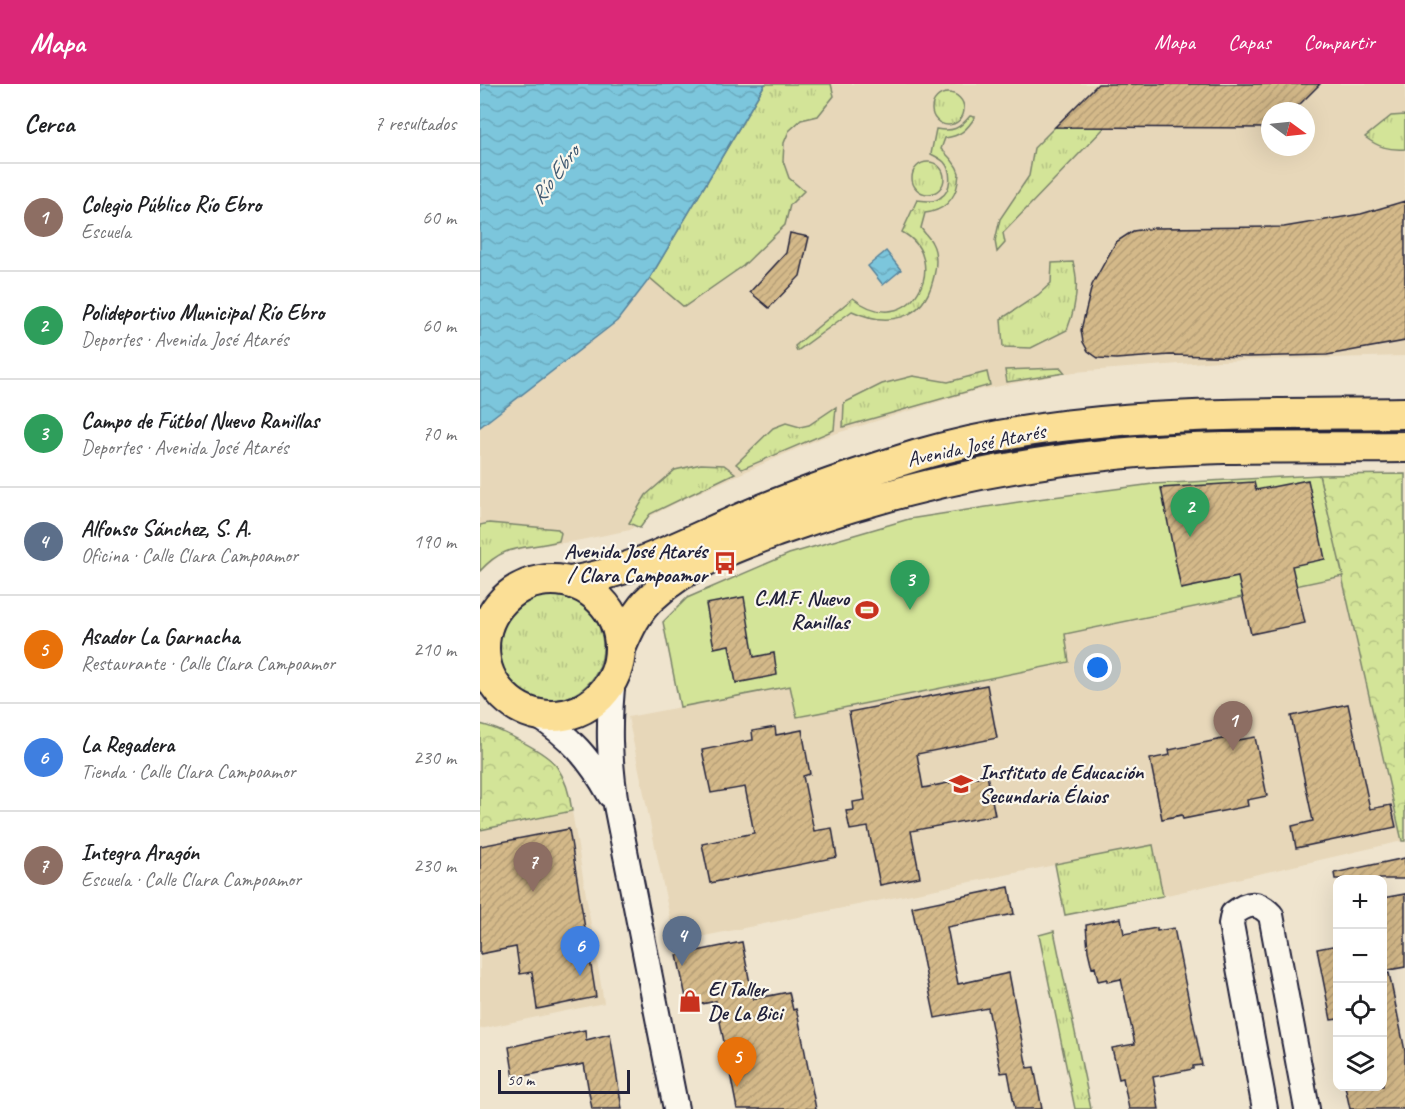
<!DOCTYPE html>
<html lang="es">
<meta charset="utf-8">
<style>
:root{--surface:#fff;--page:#f6f6f6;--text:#202124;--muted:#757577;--line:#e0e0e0;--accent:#db2777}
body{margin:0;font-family:Caveat,sans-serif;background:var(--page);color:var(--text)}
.controls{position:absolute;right:18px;bottom:18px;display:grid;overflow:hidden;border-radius:12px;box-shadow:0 6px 24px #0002}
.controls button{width:54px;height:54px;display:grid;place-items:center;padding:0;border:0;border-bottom:2px solid var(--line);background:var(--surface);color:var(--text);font:30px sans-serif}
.compass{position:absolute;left:781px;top:18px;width:54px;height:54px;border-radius:50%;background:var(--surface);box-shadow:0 6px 24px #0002;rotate:105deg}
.scale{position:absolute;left:18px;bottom:15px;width:132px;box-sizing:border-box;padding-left:6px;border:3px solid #22223b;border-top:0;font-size:16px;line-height:21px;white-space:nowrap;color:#22223b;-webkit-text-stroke:4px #fbf7ec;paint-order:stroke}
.you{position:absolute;left:618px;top:584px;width:21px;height:21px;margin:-15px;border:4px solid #fff;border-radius:50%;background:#1a73e8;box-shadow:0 0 0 9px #1a73e833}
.badge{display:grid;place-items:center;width:39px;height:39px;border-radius:50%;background:var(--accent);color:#fff;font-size:20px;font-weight:700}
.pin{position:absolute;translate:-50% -50px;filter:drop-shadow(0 2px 3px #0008)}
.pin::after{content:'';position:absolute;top:32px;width:21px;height:18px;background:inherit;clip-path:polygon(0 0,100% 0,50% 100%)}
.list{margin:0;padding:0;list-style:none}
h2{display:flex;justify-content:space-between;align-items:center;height:78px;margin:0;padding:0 24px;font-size:26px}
h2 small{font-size:20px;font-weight:400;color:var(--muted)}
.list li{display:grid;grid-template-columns:39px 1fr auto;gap:18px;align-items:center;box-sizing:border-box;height:108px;padding:0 24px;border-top:2px solid var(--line)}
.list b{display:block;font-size:22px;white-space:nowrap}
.list p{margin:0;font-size:20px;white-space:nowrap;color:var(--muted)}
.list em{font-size:20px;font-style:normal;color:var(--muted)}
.icon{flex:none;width:33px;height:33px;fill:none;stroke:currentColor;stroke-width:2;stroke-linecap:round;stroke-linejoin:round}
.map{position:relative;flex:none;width:925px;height:1025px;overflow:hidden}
header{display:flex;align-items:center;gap:36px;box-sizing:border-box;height:84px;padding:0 30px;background:var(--accent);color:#fff}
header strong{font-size:28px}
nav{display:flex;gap:33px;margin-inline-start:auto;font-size:21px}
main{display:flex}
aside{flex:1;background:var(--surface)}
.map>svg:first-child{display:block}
.built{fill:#e7d7b9;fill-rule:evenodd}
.grass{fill:url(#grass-tufts);stroke:#7a836a;stroke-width:1.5}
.park{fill:url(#park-crowns);stroke:#7a836a;stroke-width:1.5}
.garden{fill:#d3e498;stroke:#7a836a;stroke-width:1.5}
.water{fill:url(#water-waves);stroke:#58849c;stroke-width:1.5}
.building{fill:url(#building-hatch);stroke:#22223b;stroke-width:1.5}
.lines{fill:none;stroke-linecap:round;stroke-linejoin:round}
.minor-casing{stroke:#22223b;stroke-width:28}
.major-casing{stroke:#22223b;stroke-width:34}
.minor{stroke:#fbf7ec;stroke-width:24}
.major{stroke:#fbdf96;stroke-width:30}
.labels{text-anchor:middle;stroke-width:4.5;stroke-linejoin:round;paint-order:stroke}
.street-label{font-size:21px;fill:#22223b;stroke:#fbf7ec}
.poi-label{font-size:21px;font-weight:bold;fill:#22223b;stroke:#fbf7ec;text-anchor:end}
.water-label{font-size:22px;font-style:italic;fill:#425b73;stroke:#fbf7ec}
</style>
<header>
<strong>Mapa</strong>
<nav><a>Mapa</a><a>Capas</a><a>Compartir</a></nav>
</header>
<main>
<aside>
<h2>Cerca<small>7 resultados</small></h2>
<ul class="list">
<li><span class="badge" style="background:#8d6e63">1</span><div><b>Colegio Público Río Ebro</b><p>Escuela</p></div><em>60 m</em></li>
<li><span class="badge" style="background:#2e9e5b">2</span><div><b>Polideportivo Municipal Río Ebro</b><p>Deportes · Avenida José Atarés</p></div><em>60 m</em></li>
<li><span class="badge" style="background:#2e9e5b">3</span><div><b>Campo de Fútbol Nuevo Ranillas</b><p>Deportes · Avenida José Atarés</p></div><em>70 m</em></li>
<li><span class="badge" style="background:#5c6f8a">4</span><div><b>Alfonso Sánchez, S. A.</b><p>Oficina · Calle Clara Campoamor</p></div><em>190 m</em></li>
<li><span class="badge" style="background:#e8710a">5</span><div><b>Asador La Garnacha</b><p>Restaurante · Calle Clara Campoamor</p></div><em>210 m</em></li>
<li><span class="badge" style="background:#3f7fe0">6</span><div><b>La Regadera</b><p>Tienda · Calle Clara Campoamor</p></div><em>230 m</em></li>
<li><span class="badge" style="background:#8d6e63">7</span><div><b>Integra Aragón</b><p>Escuela · Calle Clara Campoamor</p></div><em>230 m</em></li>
</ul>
</aside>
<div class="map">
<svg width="925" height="1025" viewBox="0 0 925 1025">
<defs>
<pattern id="grass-tufts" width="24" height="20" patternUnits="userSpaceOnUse" patternTransform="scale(1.5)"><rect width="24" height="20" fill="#d3e498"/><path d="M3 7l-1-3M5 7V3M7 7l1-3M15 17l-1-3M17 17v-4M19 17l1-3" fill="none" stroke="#b5c384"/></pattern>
<pattern id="park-crowns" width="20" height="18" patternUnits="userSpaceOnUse" patternTransform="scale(1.5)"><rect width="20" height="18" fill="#d3e498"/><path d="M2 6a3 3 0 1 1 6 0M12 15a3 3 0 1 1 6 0" fill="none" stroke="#b5c384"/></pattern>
<pattern id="water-waves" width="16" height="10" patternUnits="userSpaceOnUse" patternTransform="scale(1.5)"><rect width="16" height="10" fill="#7cc6dc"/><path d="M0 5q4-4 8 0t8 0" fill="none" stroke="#6baabe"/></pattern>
<pattern id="building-hatch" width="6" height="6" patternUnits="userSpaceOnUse" patternTransform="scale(1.5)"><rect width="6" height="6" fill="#d4b989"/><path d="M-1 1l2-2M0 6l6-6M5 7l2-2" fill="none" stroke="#b69f77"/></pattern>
</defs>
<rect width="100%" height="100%" fill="#efe4ce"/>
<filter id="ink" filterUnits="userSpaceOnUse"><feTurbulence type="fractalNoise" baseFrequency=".0167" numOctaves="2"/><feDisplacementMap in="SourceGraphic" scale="12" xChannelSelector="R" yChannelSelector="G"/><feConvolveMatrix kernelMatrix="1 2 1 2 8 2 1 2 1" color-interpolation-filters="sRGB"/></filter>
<g filter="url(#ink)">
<path class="built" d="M285 0H925V272L739 277 594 288 494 307 341 354 202 416 161 437 150 446 91 458 56 462 22 469 0 488V343L137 237 170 194ZM790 27H826V63H790Z
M863 492 922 757 683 812 673 761 195 858 148 633 311 602 317 633 338 629 589 578 584 550Z
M92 727 124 919 0 945V746Z"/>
<path class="grass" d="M285 0H351L354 12 338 32 321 36 309 47 304 59 303 77 309 94 324 107 310 121 305 141 263 182 204 223 170 194Z
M452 25a16 16 0 1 1 32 0a16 16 0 1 1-32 0Z
M925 31V65C908 66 898 63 885 53L911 32Z
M490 32 495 33C487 46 480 52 465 54L461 65C468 72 476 79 479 89 479 91 478 96 478 98 475 116 463 127 445 129L441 144C444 149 450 154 452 159 458 170 456 185 453 196 443 237 407 243 372 227L317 267 315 262 373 214C430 259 473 176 422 148L437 116C445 117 454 119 461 113 472 106 472 87 464 78 461 75 455 72 451 70L456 45C473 48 479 45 490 32Z
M575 43H625L523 149 525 159 517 168 515 157 520 135 549 92 554 64Z
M432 94a16 16 0 1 1 32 0a16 16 0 1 1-32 0Z
M593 178C600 201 596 223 587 246L551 264 523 263 521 235 558 211 571 199 572 179Z
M581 284 585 289 527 298 525 286Z
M507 288 510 301 363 343 364 319 402 300 433 292 468 298Z
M356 323 354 346 262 385 256 380 293 344 306 339 320 343 329 341Z
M221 380 244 381 255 389 170 430 160 444 149 439 166 411 195 386Z
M9 439 78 445 81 449 79 457C45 466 26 458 0 487V441Z
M17 563a53 53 0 1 1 106 0a53 53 0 1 1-106 0Z
M673 761 683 812 585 831 575 780Z
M574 847 611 1025H595L559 851Z"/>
<path class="park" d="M925 390V757H922L839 391Z
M0 640C18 644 67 668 77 683 86 696 90 712 92 727L0 746Z"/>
<path class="garden" d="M839 391 863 492 585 550 589 578 338 629 317 633 310 602 200 623 183 538 207 514 309 470 429 435 558 415 673 400Z"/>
<path class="water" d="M0 0H285L170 194 137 237 0 343Z
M406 167 421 186 403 201 388 182Z"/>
<path class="building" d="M618 0H840L813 27H790V44L575 43Z
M925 117V257L847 271 768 273 690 271 636 275 618 274 608 267 603 258 601 246 612 201 636 158 653 147 674 144 804 143 881 130Z
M310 149 329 153 320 192 289 224 270 208 306 169Z
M828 396 845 475 812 482 825 539 771 550 758 493 701 505 681 404 774 398 776 406Z
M264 513 274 573 294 569 297 591 256 599 249 561 234 564 226 520Z
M507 601 517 654 437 670 443 704 507 691 515 731 431 747 440 793 400 801 388 743 370 746 366 727 374 726 373 718 385 716 369 628Z
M868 620 890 725 911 721 916 743 816 764 812 742 833 737 811 632Z
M295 643 296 651 322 646 330 690 323 692 334 747 352 744 357 773 230 799 222 760 274 749 265 703 231 709 222 666 273 656 272 647Z
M752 653 753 657 775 653 787 712 767 716 768 722 703 735 702 731 682 735 670 675 690 671 689 666Z
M89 745 116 913 57 925 52 888 40 890 36 863 0 870V762Z
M925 774V795H855L854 789Z
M529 803 534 830 467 843 478 900 529 889 547 984 554 983 562 1025H535L528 988 521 989 508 924 455 934 432 823Z
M925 810V883L903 887V814Z
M641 834 644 850 677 844V847L694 844 722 981 713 982V985L673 993 679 1025H649L643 994 639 995 632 964 655 960 641 895 627 898V895L618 897 615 883 612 884 608 867 606 841Z
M262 858 273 915 309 908 313 926 316 925 318 932 336 1025H257L236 917 208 923 197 871Z
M858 861V935L851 936 837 865Z
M909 889 925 967V1025H870L865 1002H903V890Z
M105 946 106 956 130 950 142 1025H112L104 980 34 994 29 963Z"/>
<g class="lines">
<g class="minor-casing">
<path id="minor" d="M133 594C128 641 129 674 136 721L196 1025
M55 630C90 652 110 675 130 711
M785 1025 751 840 753 830C768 818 778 817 791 831L827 1025"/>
</g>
<g class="major-casing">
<path id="major" d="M4 564a68 68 0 1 1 136 0a68 68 0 1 1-136 0Z
M90 498C153 488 209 457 267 432 323 408 380 389 438 371 595 325 764 331 925 329
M140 565C148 546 157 526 173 512 207 480 254 463 297 447 406 408 520 381 635 370 731 361 829 364 925 363"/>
</g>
<use href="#minor" class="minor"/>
<use href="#major" class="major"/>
</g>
</g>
<defs>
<g id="bus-bare" transform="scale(1.8)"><path d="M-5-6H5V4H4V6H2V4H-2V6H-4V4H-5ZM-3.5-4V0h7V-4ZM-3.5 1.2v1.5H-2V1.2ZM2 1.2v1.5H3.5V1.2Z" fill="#c8321e" stroke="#fbf7ec" stroke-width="2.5" paint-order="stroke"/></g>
<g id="stadium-bare" transform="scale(1.8)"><path d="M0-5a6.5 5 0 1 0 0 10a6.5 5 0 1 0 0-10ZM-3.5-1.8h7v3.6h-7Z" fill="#c8321e" stroke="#fbf7ec" stroke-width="2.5" paint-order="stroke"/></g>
<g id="school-bare" transform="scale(1.8)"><path d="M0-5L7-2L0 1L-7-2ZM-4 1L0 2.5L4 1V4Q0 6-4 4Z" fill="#c8321e" stroke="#fbf7ec" stroke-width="2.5" paint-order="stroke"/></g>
<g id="shop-bare" transform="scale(1.8)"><path d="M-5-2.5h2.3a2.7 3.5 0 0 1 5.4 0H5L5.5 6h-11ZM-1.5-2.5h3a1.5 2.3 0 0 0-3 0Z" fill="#c8321e" stroke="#fbf7ec" stroke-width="2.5" paint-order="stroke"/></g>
</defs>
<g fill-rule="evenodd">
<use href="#bus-bare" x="245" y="479"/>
<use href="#stadium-bare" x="387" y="526"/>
<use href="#school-bare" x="481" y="700"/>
<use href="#shop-bare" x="210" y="917"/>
</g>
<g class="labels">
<g class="street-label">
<text transform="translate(496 361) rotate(-12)" y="7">Avenida José Atarés</text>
</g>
<g class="poi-label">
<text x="227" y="474">Avenida José Atarés<tspan x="227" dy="24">/ Clara Campoamor</tspan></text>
<text x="369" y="521">C.M.F. Nuevo<tspan x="369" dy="24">Ranillas</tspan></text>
<text x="499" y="695" text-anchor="start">Instituto de Educación<tspan x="499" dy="24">Secundaria Élaios</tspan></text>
<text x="228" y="912" text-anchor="start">El Taller<tspan x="228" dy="24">De La Bici</tspan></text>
</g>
<g class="water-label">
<text transform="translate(74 90) rotate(-53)" y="8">Río Ebro</text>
</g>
</g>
</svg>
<div class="controls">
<button>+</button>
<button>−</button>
<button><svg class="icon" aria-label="locate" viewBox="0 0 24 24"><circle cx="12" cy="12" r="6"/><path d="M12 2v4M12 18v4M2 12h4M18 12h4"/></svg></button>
<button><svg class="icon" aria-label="layers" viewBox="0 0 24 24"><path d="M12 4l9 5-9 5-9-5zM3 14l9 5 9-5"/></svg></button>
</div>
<svg class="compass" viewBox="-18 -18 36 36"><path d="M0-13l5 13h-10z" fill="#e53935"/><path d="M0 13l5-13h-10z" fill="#757577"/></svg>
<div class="scale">50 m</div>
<div class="you"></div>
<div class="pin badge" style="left:753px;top:667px;background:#8d6e63">1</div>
<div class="pin badge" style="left:710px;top:453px;background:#2e9e5b">2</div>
<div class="pin badge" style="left:430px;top:526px;background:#2e9e5b">3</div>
<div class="pin badge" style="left:202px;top:882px;background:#5c6f8a">4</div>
<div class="pin badge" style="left:257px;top:1003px;background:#e8710a">5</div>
<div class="pin badge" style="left:100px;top:892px;background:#3f7fe0">6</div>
<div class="pin badge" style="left:53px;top:808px;background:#8d6e63">7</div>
</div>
</main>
